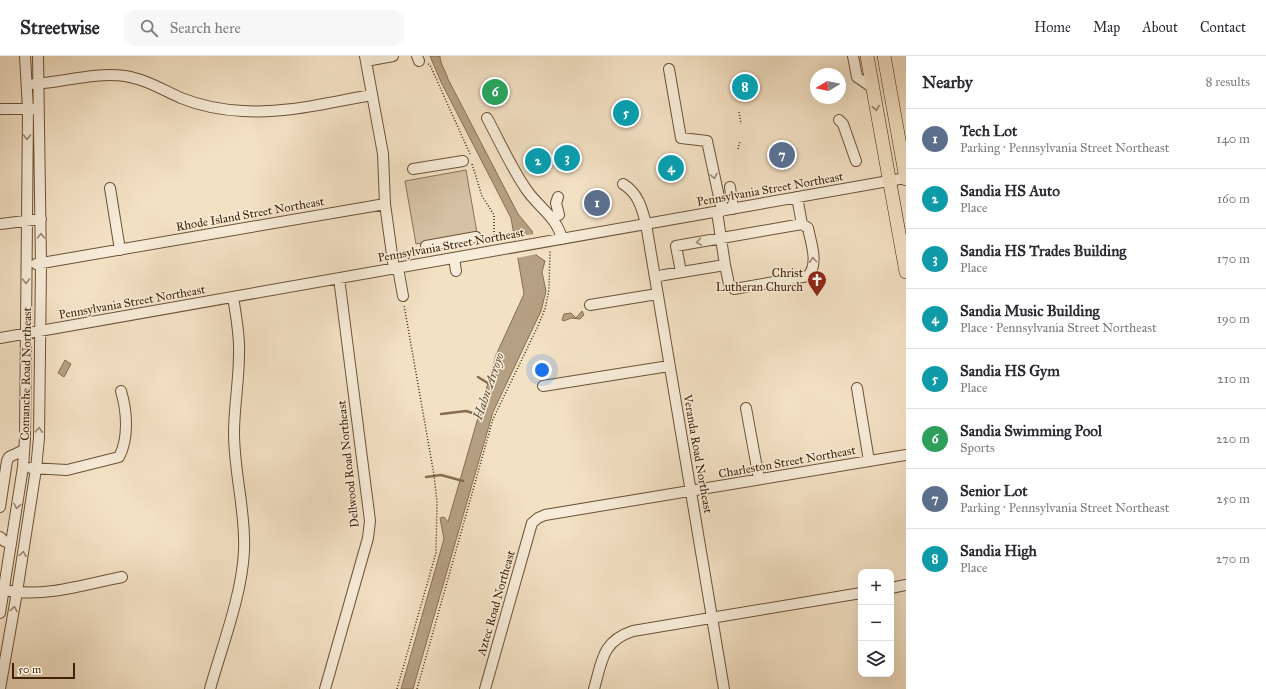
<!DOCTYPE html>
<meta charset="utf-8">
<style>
:root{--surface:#fff;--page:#f7f7f7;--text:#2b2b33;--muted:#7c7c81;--line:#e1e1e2;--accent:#db2777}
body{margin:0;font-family:"IM FELL Great Primer",serif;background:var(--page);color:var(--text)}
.controls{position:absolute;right:12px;bottom:12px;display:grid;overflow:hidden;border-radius:8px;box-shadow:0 4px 16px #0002}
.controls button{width:36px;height:36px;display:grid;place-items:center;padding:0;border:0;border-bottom:1px solid var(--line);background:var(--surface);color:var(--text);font:20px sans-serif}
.compass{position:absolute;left:810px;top:12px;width:36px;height:36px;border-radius:50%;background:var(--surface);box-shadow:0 4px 16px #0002;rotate:260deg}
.scale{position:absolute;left:12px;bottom:10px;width:63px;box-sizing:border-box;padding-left:4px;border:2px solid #402206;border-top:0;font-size:11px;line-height:14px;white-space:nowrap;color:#402206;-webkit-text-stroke:3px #f7ecd9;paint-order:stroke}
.you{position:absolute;left:542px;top:314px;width:14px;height:14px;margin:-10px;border:3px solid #fff;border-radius:50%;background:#1a73e8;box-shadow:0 0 0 6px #1a73e833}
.badge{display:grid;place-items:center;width:26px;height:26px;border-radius:50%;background:var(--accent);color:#fff;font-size:13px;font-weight:700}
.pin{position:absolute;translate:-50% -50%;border:2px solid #fff;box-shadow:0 1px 4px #0006}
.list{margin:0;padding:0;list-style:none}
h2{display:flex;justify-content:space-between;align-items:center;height:52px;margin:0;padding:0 16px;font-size:17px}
h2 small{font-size:13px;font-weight:400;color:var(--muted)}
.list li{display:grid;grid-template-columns:26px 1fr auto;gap:12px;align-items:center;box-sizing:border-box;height:60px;padding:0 16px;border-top:1px solid var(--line)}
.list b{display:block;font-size:15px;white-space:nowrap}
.list p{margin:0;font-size:13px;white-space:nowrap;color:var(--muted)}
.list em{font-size:13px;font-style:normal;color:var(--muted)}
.icon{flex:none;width:22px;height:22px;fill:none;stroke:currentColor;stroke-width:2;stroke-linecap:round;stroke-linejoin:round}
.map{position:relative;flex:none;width:906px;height:633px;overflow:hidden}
header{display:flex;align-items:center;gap:24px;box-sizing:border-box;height:56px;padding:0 20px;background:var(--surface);border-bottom:1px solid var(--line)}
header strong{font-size:19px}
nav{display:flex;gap:22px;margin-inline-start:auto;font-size:14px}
.search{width:280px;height:36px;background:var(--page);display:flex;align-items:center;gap:10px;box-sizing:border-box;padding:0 14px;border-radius:12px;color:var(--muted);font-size:15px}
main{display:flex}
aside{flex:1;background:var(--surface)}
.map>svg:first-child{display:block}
.green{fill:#d5c1a4;stroke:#8a7255}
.water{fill:#b6a083;stroke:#876e51}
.pier{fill:#f3e1c4}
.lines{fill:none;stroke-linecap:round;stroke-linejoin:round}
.stream{stroke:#876e51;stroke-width:2.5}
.minor-casing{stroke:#6d5236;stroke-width:12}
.major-casing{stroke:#402206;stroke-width:14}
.path{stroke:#402206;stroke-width:1.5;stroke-dasharray:1 2;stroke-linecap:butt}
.minor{stroke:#f7ecd9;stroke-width:10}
.major{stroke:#f3e1c4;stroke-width:13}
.oneway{stroke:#9a8265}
.oneway2{stroke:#9c8770}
.labels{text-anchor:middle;stroke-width:3;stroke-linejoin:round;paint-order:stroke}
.street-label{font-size:12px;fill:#402206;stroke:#f7ecd9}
.poi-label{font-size:12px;fill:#402206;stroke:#f7ecd9;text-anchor:end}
.water-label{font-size:13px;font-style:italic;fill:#694e32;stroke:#f7ecd9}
</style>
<header>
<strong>Streetwise</strong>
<div class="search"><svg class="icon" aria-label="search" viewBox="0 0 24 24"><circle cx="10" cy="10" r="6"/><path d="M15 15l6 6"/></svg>Search here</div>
<nav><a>Home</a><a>Map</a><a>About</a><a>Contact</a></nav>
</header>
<main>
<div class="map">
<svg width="906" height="633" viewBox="0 0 906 633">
<rect width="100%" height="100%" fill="#f3e1c4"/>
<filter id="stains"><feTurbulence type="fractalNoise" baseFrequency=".005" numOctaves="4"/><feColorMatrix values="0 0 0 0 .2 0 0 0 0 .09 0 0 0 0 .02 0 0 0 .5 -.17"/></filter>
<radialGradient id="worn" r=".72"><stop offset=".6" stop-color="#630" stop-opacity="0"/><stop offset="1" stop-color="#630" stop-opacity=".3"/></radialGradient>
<path class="green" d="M466 114 477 177 416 188 405 125Z"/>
<path class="water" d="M430 0H440C440 8 446 15 448 23L518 158 532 175 536 199 545 205 542 216 546 235 541 255 493 356 413 633H401L444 483 440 462 444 461 448 466 496 299 524 238 511 162 441 26Z
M582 255 584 259 580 263 571 262 564 265 562 264 564 258 571 257 576 262Z
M65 304 71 308 64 321 58 317Z"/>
<path class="pier" d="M534 178 537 198 517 202 514 181Z"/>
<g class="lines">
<path class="stream" d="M478 321 491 329
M441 358 466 355 482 360
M426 421 441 419 463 425"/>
<g class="minor-casing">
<path id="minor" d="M365 0 383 98 385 148 394 213
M417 0 419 5
M853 0 857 21 873 32
M366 5 393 0
M669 13 681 82 707 85 722 155
M34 28C65 26 94 16 125 20 145 23 163 34 181 42 201 50 222 54 243 55 287 58 330 46 372 39
M0 53H34
M487 62C500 86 511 111 526 133 538 151 557 161 562 183
M839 64 843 68 856 105
M413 113 463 105
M623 128C638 137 642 152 646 168L724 633
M730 131 733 153
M110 132 120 194
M558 141 556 147 559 159
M797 141 802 168
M717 156 725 209
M0 168 41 163
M426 190 476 181
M454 202 456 215
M36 208 385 148
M398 212 403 240
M655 221 664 219 725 209 729 228 734 233 808 220C819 208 811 187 808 172L802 168 676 190 681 216
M590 249 657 238
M0 282 906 122
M543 330 669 310
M857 332 869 405
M746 352 759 423
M31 412 67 414 119 401C129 382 127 355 121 335
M0 451 7 405 9 401 24 394
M0 481 4 485 11 488
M891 532 906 529
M10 535C48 541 86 528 122 521
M0 557 23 411 25 382 28 53 25 0
M0 633 17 536 36 413 39 382 41 208 38 0
M210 633C222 590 242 539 244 495 246 456 234 417 234 377 234 351 239 325 239 298 240 279 236 260 233 241
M325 633 368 482 370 465 339 222
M485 633 532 467 538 462 545 459 906 399
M594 633C602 605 602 585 633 575L861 537"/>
</g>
<g class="major-casing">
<path id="major" d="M867 0 906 216
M884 0 906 123"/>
</g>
<path class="path" d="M428 8 430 9 470 98
M739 56 741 68
M738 93 740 85
M472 108 482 140 494 159V185
M397 633 436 497 437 446 434 419 404 249
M417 633 493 363 537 272 545 253 549 234 550 194"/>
<use href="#minor" class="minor"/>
<use href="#major" class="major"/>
</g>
<defs><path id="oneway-chevron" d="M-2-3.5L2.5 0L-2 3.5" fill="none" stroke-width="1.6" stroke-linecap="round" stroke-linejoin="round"/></defs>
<use class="oneway" href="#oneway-chevron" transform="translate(876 52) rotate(80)"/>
<g class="oneway2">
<use href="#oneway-chevron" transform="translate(27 81) rotate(91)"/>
<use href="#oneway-chevron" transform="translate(714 120) rotate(77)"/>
<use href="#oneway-chevron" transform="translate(41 180) rotate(-90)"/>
<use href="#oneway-chevron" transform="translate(699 186) rotate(170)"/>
<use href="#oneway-chevron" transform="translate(813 204) rotate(-94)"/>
<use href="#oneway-chevron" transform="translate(26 225) rotate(90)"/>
<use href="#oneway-chevron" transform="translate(39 374) rotate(-87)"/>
<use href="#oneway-chevron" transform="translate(17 450) rotate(99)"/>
<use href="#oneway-chevron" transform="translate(23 498) rotate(-81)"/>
<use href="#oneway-chevron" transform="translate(14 553) rotate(-80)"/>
</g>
<defs>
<g id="church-pin" transform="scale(1)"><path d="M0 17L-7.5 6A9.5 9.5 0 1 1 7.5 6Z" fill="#8f2418" stroke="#f7ecd9"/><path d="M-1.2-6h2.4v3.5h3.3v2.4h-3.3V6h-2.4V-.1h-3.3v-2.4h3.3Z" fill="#fff"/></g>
</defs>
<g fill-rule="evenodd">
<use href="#church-pin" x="817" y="224"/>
</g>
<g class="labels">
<g class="street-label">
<text transform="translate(770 133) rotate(-10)" y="4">Pennsylvania Street Northeast</text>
<text transform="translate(250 158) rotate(-10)" y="4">Rhode Island Street Northeast</text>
<text transform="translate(451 189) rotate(-10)" y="4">Pennsylvania Street Northeast</text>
<text transform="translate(132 246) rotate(-10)" y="4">Pennsylvania Street Northeast</text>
<text transform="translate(26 318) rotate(-89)" y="4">Comanche Road Northeast</text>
<text transform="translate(698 398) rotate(80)" y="4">Veranda Road Northeast</text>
<text transform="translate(787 406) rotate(-10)" y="4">Charleston Street Northeast</text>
<text transform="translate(348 408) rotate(-96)" y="4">Dellwood Road Northeast</text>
<text transform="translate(496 547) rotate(-74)" y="4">Aztec Road Northeast</text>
</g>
<g class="poi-label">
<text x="803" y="221">Christ<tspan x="803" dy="14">Lutheran Church</tspan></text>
</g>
<g class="water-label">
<text transform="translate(488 330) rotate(-71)" y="5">Hahn Arroyo</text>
</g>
</g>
<rect width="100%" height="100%" filter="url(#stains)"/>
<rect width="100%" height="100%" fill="url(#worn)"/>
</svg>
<div class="controls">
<button>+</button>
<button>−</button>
<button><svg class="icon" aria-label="layers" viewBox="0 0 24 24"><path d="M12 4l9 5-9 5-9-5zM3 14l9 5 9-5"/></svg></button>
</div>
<svg class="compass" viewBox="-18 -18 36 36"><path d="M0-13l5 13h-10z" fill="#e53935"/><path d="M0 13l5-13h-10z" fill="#7c7c81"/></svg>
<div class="scale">50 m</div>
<div class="you"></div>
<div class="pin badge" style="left:597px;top:147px;background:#5c6f8a">1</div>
<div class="pin badge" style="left:538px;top:105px;background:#0f9aa8">2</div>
<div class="pin badge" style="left:567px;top:102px;background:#0f9aa8">3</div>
<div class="pin badge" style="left:671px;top:112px;background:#0f9aa8">4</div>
<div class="pin badge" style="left:626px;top:57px;background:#0f9aa8">5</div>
<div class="pin badge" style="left:495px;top:36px;background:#2e9e5b">6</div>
<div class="pin badge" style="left:782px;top:99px;background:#5c6f8a">7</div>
<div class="pin badge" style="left:745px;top:31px;background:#0f9aa8">8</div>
</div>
<aside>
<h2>Nearby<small>8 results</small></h2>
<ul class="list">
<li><span class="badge" style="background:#5c6f8a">1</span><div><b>Tech Lot</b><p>Parking · Pennsylvania Street Northeast</p></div><em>140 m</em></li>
<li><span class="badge" style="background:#0f9aa8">2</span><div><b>Sandia HS Auto</b><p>Place</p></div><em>160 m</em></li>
<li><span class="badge" style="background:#0f9aa8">3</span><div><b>Sandia HS Trades Building</b><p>Place</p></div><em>170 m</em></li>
<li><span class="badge" style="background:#0f9aa8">4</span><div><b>Sandia Music Building</b><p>Place · Pennsylvania Street Northeast</p></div><em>190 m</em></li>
<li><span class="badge" style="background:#0f9aa8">5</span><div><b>Sandia HS Gym</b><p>Place</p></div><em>210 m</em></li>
<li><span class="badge" style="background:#2e9e5b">6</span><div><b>Sandia Swimming Pool</b><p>Sports</p></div><em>220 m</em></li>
<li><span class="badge" style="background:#5c6f8a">7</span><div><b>Senior Lot</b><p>Parking · Pennsylvania Street Northeast</p></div><em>250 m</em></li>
<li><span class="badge" style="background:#0f9aa8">8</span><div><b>Sandia High</b><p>Place</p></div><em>270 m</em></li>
</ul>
</aside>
</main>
